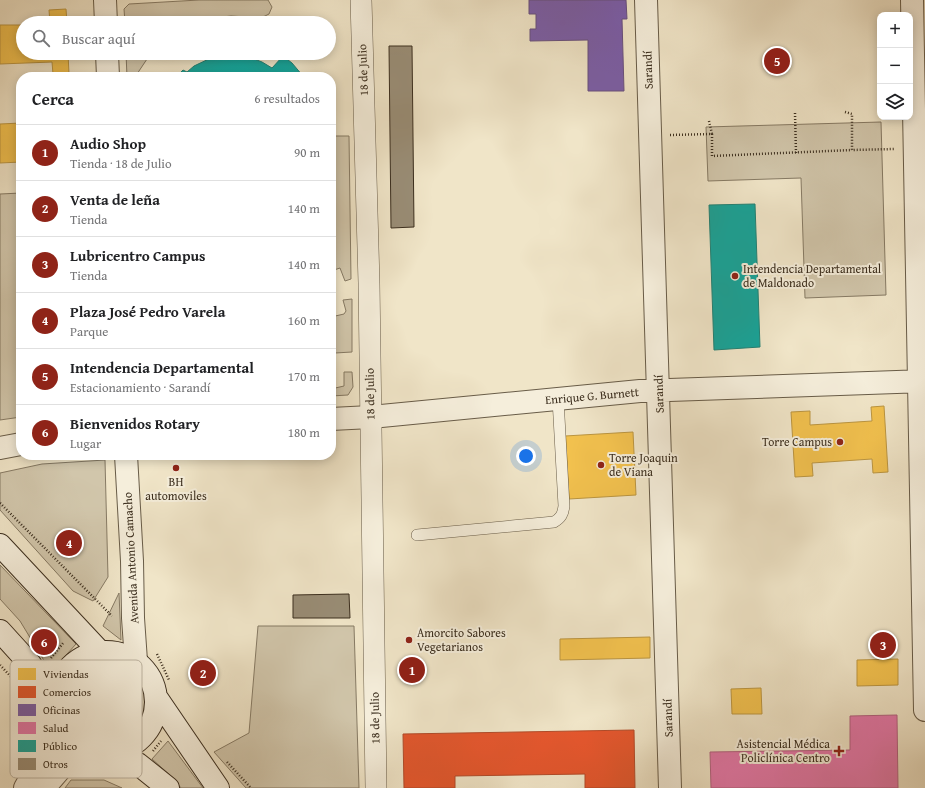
<!DOCTYPE html>
<html lang="es">
<meta charset="utf-8">
<style>
:root{--surface:#fff;--page:#f2f2f2;--text:#202124;--muted:#757577;--line:#e0e0e0;--accent:#8f2418}
body{margin:0;font-family:"Gentium Book Plus",serif;background:var(--page);color:var(--text)}
.controls{position:absolute;right:12px;top:12px;display:grid;overflow:hidden;border-radius:8px;box-shadow:0 2px 10px #0003}
.controls button{width:36px;height:36px;display:grid;place-items:center;padding:0;border:0;border-bottom:1px solid var(--line);background:var(--surface);color:var(--text);font:20px sans-serif}
.you{position:absolute;left:526px;top:456px;width:14px;height:14px;margin:-10px;border:3px solid #fff;border-radius:50%;background:#1a73e8;box-shadow:0 0 0 6px #1a73e833}
.badge{display:grid;place-items:center;width:26px;height:26px;border-radius:50%;background:var(--accent);color:#fff;font-size:13px;font-weight:700}
.pin{position:absolute;translate:-50% -50%;border:2px solid #fff;box-shadow:0 1px 4px #0006}
.list{margin:0;padding:0;list-style:none}
h2{display:flex;justify-content:space-between;align-items:center;height:52px;margin:0;padding:0 16px;font-size:17px}
h2 small{font-size:13px;font-weight:400;color:var(--muted)}
.list li{display:grid;grid-template-columns:26px 1fr auto;gap:12px;align-items:center;box-sizing:border-box;height:56px;padding:0 16px;border-top:1px solid var(--line)}
.list b{display:block;font-size:15px;white-space:nowrap}
.list p{margin:0;font-size:13px;white-space:nowrap;color:var(--muted)}
.list em{font-size:13px;font-style:normal;color:var(--muted)}
.icon{flex:none;width:22px;height:22px;fill:none;stroke:currentColor;stroke-width:2;stroke-linecap:round;stroke-linejoin:round}
.map{position:relative;flex:none;width:925px;height:788px;overflow:hidden}
.search{position:absolute;background:var(--surface);box-shadow:0 2px 10px #0003;left:16px;top:16px;width:320px;height:44px;display:flex;align-items:center;gap:10px;box-sizing:border-box;padding:0 14px;border-radius:22px;color:var(--muted);font-size:15px}
.panel{position:absolute;background:var(--surface);box-shadow:0 2px 10px #0003;left:16px;top:72px;width:320px;height:388px;border-radius:16px}
.map>svg:first-child{display:block}
.green{fill:#d1c6ab;stroke:#867a64}
.homes{fill:#f2c14e;stroke:#bb9540}
.shops{fill:#e4572e;stroke:#b14b29}
.offices{fill:#7b5ea7;stroke:#68507e}
.health{fill:#e377a8;stroke:#b1617f}
.public{fill:#17a398;stroke:#228073}
.building{fill:#998d76;stroke:#3b2e1e}
.lines{fill:none;stroke-linecap:round;stroke-linejoin:round}
.service-casing{stroke:#685c48;stroke-width:12}
.minor-casing{stroke:#685c48;stroke-width:22}
.tertiary-casing{stroke:#685c48;stroke-width:24}
.secondary-casing{stroke:#3b2e1e;stroke-width:24}
.path{stroke:#3b2e1e;stroke-width:2.5;stroke-dasharray:1 2;stroke-linecap:butt}
.service{stroke:#f5eedb;stroke-width:11}
.minor{stroke:#f5eedb;stroke-width:21}
.tertiary{stroke:#f5eedb;stroke-width:22}
.secondary{stroke:#f5eedb;stroke-width:22}
.poi-dot{fill:#8f2418;stroke:#f5eedb;stroke-width:1.5}
.labels{text-anchor:middle;stroke-width:4;stroke-linejoin:round;paint-order:stroke}
.street-label{font-size:12px;fill:#3b2e1e;stroke:#f5eedb}
.poi-label{font-size:12px;fill:#3b2e1e;stroke:#f5eedb;text-anchor:start}
.key{fill:#f5eedb;stroke:#bdb4a2;stroke-width:1}
.key-label{font-size:11px;fill:#3b2e1e}
</style>
<div class="map">
<svg width="925" height="788" viewBox="0 0 925 788">
<rect width="100%" height="100%" fill="#f0e5c8"/>
<filter id="stains"><feTurbulence type="fractalNoise" baseFrequency=".005" numOctaves="4"/><feColorMatrix values="0 0 0 0 .2 0 0 0 0 .09 0 0 0 0 .02 0 0 0 .5 -.17"/></filter>
<radialGradient id="worn" r=".72"><stop offset=".6" stop-color="#630" stop-opacity="0"/><stop offset="1" stop-color="#630" stop-opacity=".3"/></radialGradient>
<path class="green" d="M199 0H268L272 7 269 14 261 18 231 16 214 18 198 23H125L124 9 129 4Z
M126 53H151L135 77H127Z
M881 122 886 295 805 298 801 178 708 181 706 127Z
M331 136H349L351 279 345 281 340 268 331 271Z
M21 193V417L0 420V194Z
M352 299V352L335 353 333 341H331V317L344 314 346 311 343 300Z
M344 372H352L353 387 348 395 331 396V389L344 386Z
M105 460 108 577 93 601 73 591 0 510V473L42 464Z
M0 565 76 644 51 672 20 621 0 599Z
M119 593 121 640 103 626Z
M258 626H354L359 788H246L214 752 249 733Z
M67 700a39 39 0 1 1 78 0a39 39 0 1 1-78 0Z
M168 741 203 788H181L172 777 152 759Z
M71 780H104L122 788H65Z"/>
<path class="homes" d="M66 9 67 23H50L49 10Z
M0 25H23V53H68L69 74H53L52 62 0 64Z
M21 123V162L0 163V124Z
M884 406 888 472 873 473 872 459 812 463 813 476 795 477 791 412 810 411V425L872 421 871 407Z
M633 432 636 495 569 499 565 436Z
M650 637V658L560 660V639Z
M898 659V685L857 686V660Z
M761 688 762 714H732L731 689Z"/>
<path class="shops" d="M634 730 635 788H585V774L455 776V788H404L403 734Z"/>
<path class="offices" d="M529 0H626L627 19H622L624 91H588V40L530 41V29H536V14H529Z"/>
<path class="health" d="M897 715 898 788H711L710 752 850 750V716Z"/>
<path class="public" d="M237 55 249 57 262 62 272 68 283 56 292 63 303 76 301 77H176L183 70 187 72 194 66 213 57Z
M755 204 760 347 714 350 709 205Z"/>
<path class="building" d="M389 46H412L414 227 391 228Z
M349 594 350 618H293V595Z"/>
<g class="lines">
<g class="service-casing">
<path id="service" d="M417 535 554 522C561 518 563 514 564 506L558 399"/>
</g>
<g class="minor-casing">
<path id="minor" d="M361 0 369 283 376 788"/>
</g>
<g class="tertiary-casing">
<path id="tertiary" d="M105 0 106 23
M646 0 670 788
M912 0 925 710
M107 53 108 77
M331 419 371 417 640 391 925 381
M0 448 21 444
M126 455 132 561 133 618 136 661
M25 788 42 758 50 736 55 710
M44 788 63 766 87 749"/>
</g>
<g class="secondary-casing">
<path id="secondary" d="M0 545 100 652
M0 631 30 664 55 701
M56 702a50 50 0 1 1 100 0a50 50 0 1 1-100 0Z
M156 697 218 788
M111 752 138 764 168 788"/>
</g>
<path class="path" d="M845 112 852 114V150L894 149
M795 113 796 153
M709 121 712 134
M670 135 712 134V156L852 150
M0 503 112 616
M157 654 169 680
M51 658 64 642
M0 665 15 681
M153 751 161 741
M227 762 251 788
M91 771 108 774"/>
<use href="#service" class="service"/>
<use href="#minor" class="minor"/>
<use href="#tertiary" class="tertiary"/>
<use href="#secondary" class="secondary"/>
</g>
<g class="poi-dot">
<circle cx="735" cy="276" r="4"/>
<circle cx="840" cy="442" r="4"/>
<circle cx="601" cy="465" r="4"/>
<circle cx="176" cy="468" r="4"/>
<circle cx="409" cy="640" r="4"/>
<path d="M837 745h4v4h4v4h-4v4h-4v-4h-4v-4h4z"/>
</g>
<g class="labels">
<g class="street-label">
<text transform="translate(363 70) rotate(-92)" y="4">18 de Julio</text>
<text transform="translate(648 70) rotate(-92)" y="4">Sarandí</text>
<text transform="translate(370 394) rotate(-91)" y="4">18 de Julio</text>
<text transform="translate(659 394) rotate(-92)" y="4">Sarandí</text>
<text transform="translate(592 396) rotate(-5)" y="4">Enrique G. Burnett</text>
<text transform="translate(131 558) rotate(-93)" y="4">Avenida Antonio Camacho</text>
<text transform="translate(375 718) rotate(-91)" y="4">18 de Julio</text>
<text transform="translate(668 718) rotate(-92)" y="4">Sarandí</text>
</g>
<g class="poi-label">
<text x="743" y="273">Intendencia Departamental<tspan x="743" dy="14">de Maldonado</tspan></text>
<text x="832" y="446" text-anchor="end">Torre Campus</text>
<text x="609" y="462">Torre Joaquin<tspan x="609" dy="14">de Viana</tspan></text>
<text x="176" y="486" text-anchor="middle">BH<tspan x="176" dy="14">automoviles</tspan></text>
<text x="417" y="637">Amorcito Sabores<tspan x="417" dy="14">Vegetarianos</tspan></text>
<text x="830" y="748" text-anchor="end">Asistencial Médica<tspan x="830" dy="14">Policlínica Centro</tspan></text>
</g>
</g>
<rect x="10" y="660" width="132" height="118" rx="6" class="key"/>
<rect x="18" y="668" width="18" height="12" fill="#f2c14e"/>
<rect x="18" y="686" width="18" height="12" fill="#e4572e"/>
<rect x="18" y="704" width="18" height="12" fill="#7b5ea7"/>
<rect x="18" y="722" width="18" height="12" fill="#e377a8"/>
<rect x="18" y="740" width="18" height="12" fill="#17a398"/>
<rect x="18" y="758" width="18" height="12" fill="#998d76"/>
<g class="key-label">
<text x="43" y="678">Viviendas</text>
<text x="43" y="696">Comercios</text>
<text x="43" y="714">Oficinas</text>
<text x="43" y="732">Salud</text>
<text x="43" y="750">Público</text>
<text x="43" y="768">Otros</text>
</g>
<rect width="100%" height="100%" filter="url(#stains)"/>
<rect width="100%" height="100%" fill="url(#worn)"/>
</svg>
<div class="controls">
<button>+</button>
<button>−</button>
<button><svg class="icon" aria-label="layers" viewBox="0 0 24 24"><path d="M12 4l9 5-9 5-9-5zM3 14l9 5 9-5"/></svg></button>
</div>
<div class="you"></div>
<div class="pin badge" style="left:412px;top:670px">1</div>
<div class="pin badge" style="left:203px;top:673px">2</div>
<div class="pin badge" style="left:883px;top:645px">3</div>
<div class="pin badge" style="left:69px;top:543px">4</div>
<div class="pin badge" style="left:777px;top:61px">5</div>
<div class="pin badge" style="left:44px;top:642px">6</div>
<div class="search"><svg class="icon" aria-label="search" viewBox="0 0 24 24"><circle cx="10" cy="10" r="6"/><path d="M15 15l6 6"/></svg>Buscar aquí</div>
<section class="panel">
<h2>Cerca<small>6 resultados</small></h2>
<ul class="list">
<li><span class="badge">1</span><div><b>Audio Shop</b><p>Tienda · 18 de Julio</p></div><em>90 m</em></li>
<li><span class="badge">2</span><div><b>Venta de leña</b><p>Tienda</p></div><em>140 m</em></li>
<li><span class="badge">3</span><div><b>Lubricentro Campus</b><p>Tienda</p></div><em>140 m</em></li>
<li><span class="badge">4</span><div><b>Plaza José Pedro Varela</b><p>Parque</p></div><em>160 m</em></li>
<li><span class="badge">5</span><div><b>Intendencia Departamental</b><p>Estacionamiento · Sarandí</p></div><em>170 m</em></li>
<li><span class="badge">6</span><div><b>Bienvenidos Rotary</b><p>Lugar</p></div><em>180 m</em></li>
</ul>
</section>
</div>
